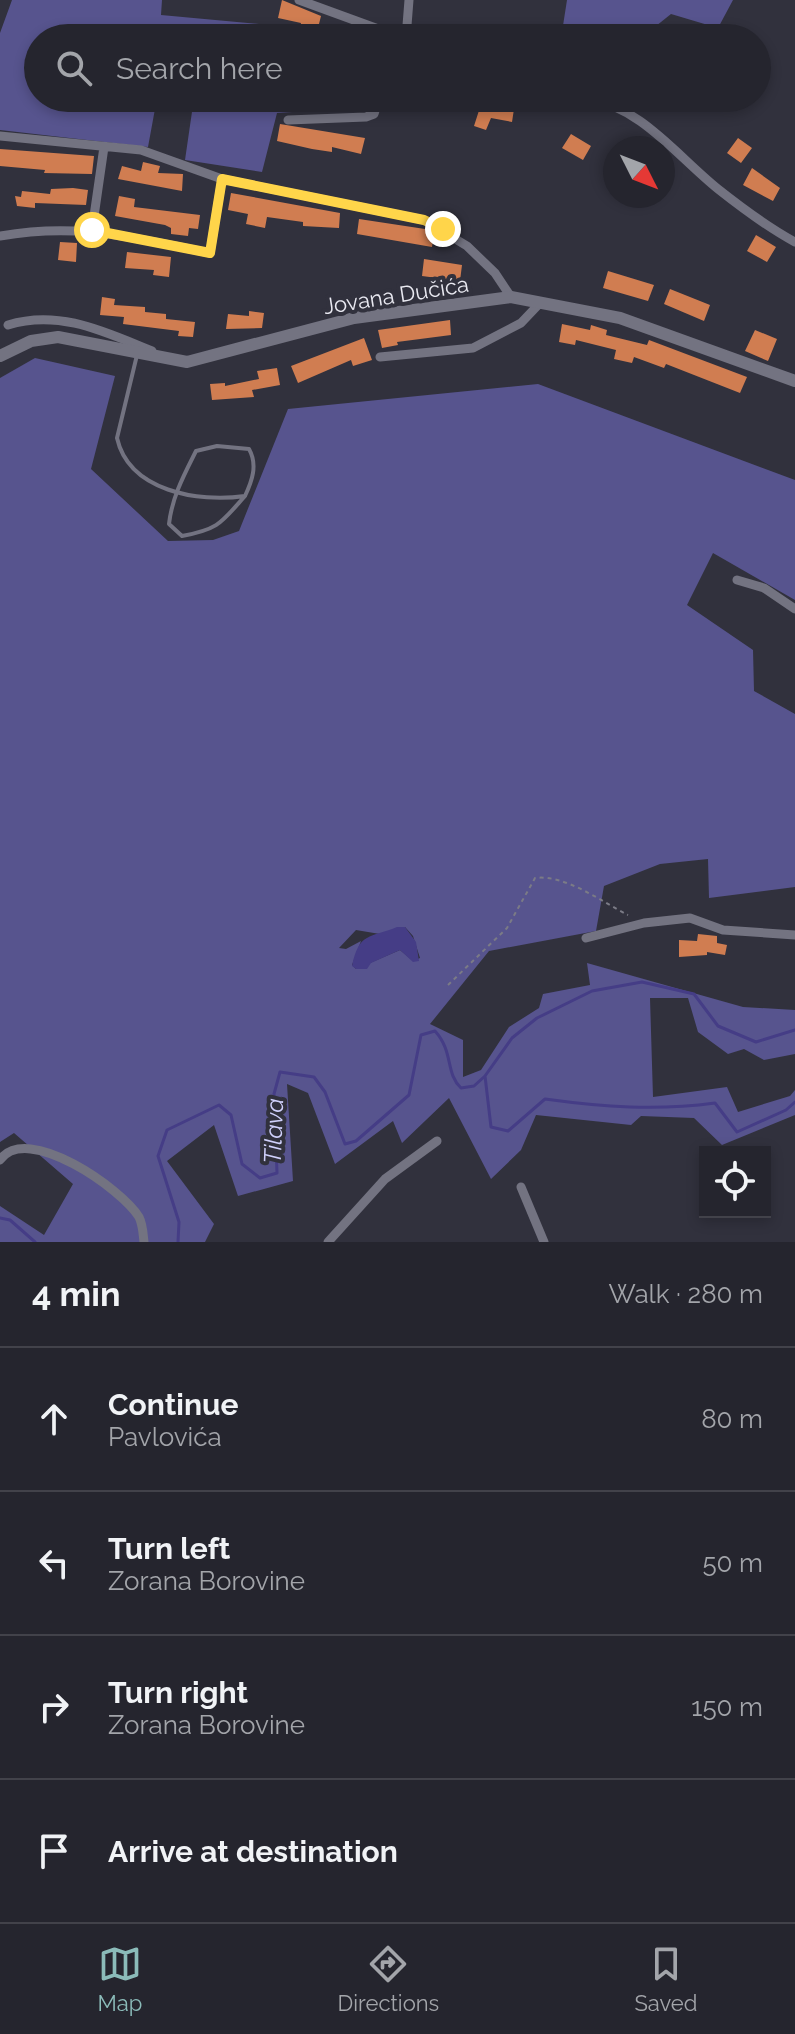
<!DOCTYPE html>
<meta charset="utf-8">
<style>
:root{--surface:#25252e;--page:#2d2d36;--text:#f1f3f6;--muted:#a3a5aa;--line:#42424a;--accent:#8bbbb9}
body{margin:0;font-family:Raleway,sans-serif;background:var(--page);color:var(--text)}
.controls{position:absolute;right:24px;bottom:24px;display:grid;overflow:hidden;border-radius:0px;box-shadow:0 4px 12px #0003}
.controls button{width:72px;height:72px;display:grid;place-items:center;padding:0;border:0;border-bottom:2px solid var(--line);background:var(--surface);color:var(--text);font:40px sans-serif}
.compass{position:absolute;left:603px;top:136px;width:72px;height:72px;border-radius:50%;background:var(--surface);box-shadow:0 4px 12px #0003;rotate:132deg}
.stop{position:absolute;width:24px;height:24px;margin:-18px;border:6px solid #ffd54a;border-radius:50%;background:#fff}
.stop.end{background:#ffd54a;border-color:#fff;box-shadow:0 2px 8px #0008}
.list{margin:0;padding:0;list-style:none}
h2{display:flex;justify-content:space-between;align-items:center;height:104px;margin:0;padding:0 32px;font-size:34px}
h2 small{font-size:26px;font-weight:400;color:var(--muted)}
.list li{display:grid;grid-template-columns:52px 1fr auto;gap:24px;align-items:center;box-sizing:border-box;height:144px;padding:0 32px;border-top:2px solid var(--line)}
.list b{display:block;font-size:30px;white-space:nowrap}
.list p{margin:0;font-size:26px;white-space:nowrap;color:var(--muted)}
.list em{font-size:26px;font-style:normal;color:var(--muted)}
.icon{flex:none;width:44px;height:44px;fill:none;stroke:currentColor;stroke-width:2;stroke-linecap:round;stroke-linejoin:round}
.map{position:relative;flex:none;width:795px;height:1242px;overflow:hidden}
.search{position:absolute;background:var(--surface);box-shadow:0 4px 12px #0003;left:24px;right:24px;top:24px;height:88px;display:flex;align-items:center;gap:20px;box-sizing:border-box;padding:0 28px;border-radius:44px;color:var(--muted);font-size:30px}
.sheet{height:680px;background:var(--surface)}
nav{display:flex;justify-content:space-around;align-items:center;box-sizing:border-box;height:112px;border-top:2px solid var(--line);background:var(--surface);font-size:22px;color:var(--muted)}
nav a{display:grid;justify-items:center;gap:4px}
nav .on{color:var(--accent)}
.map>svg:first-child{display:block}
.green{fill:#57548e;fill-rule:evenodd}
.water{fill:#453d86}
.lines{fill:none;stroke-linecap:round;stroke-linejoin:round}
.stream{stroke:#453d86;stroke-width:3}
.building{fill:#d07d51}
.path{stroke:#7b7b86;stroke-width:2;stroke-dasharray:4 4;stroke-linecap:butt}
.lane{stroke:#737381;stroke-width:4}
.street{stroke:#737381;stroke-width:9}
.secondary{stroke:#737381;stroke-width:12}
.route{stroke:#ffd54a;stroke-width:10}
.labels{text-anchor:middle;stroke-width:8;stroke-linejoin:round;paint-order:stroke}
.street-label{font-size:22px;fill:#e9e9f1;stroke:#31313d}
.water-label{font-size:24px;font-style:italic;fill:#d0d1fc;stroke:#31313d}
</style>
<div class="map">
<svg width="795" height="1242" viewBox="0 0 795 1242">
<rect width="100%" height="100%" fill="#31313d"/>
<path class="green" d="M12 0H162L161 15 259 24 260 38H38V98H157L148 147 0 130V33Z
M567 0H733L718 28 671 14 641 38H582L562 32Z
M194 98H339L338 109 277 113 262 172 185 160Z
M35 358 115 376 91 469 168 541 213 540 239 531 288 409 538 384 795 480V600L713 553 687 605 753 650 754 691 795 714V887L709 898 708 859 660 864 604 886 596 931 489 951 430 1024 463 1040V1077L481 1070 509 1027 539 1008 543 994 590 985 587 963 743 1007 795 1010V1054L764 1060 744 1049 728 1054 698 1032 688 998H650L653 1097 727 1087 738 1112 790 1096 795 1090V1115L722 1145 694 1118 641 1116 631 1125 536 1115 521 1150 491 1179 449 1098 402 1143 393 1121 335 1164 308 1093 287 1084 293 1181 238 1196 214 1125 167 1161 214 1224 205 1242H0V1206L44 1235 73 1184 14 1133 0 1142V378ZM405 927 413 936 420 958 413 961 400 950 356 969 352 965 361 941 346 949 339 948 356 930 380 934Z"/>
<path class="water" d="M397 927H405L416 942 419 961 413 962 400 950 371 963 367 969H356L352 966C359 932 370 938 397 927Z"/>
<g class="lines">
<path class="stream" d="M485 1076 512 1038 537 1018 592 991 642 982 694 994 718 1026 756 1042 795 1030
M0 1218 10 1220 35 1242
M178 1242 179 1222 158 1156 167 1130 219 1105 231 1115 242 1164 260 1178 277 1173 274 1094 280 1072 314 1077 325 1092 345 1144 356 1141 409 1095 421 1035 435 1031C454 1052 445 1073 461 1088L474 1086 485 1076 491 1127 508 1131 545 1099C603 1107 656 1111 715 1103L737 1132 786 1110 795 1102"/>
</g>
<path class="building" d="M282 0 321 16 317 32 300 28 301 23 278 18Z
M483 98H496L494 105 514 109 512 122 491 118 486 130 474 126Z
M280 124 365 138 361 154 332 147V152L312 149 277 141Z
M571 134 591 146 583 160 562 148Z
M738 138 752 148 741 163 727 153Z
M0 149 94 156 92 174 44 173 45 170 0 166Z
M143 162 160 166 158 173 183 174 182 191 118 179 122 166 141 171Z
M752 168 780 188 773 201 743 185Z
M73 188 88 190 86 205 35 203V208L17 206 15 196 21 197 22 191 50 194 51 189Z
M231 193 340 213 339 228 303 226V222L267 217 265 228 246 224 248 214 228 210Z
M119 196 135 199 134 207 200 215 198 229 189 228 188 236 171 234V228L165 225 115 216Z
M359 219 425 229 434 235 432 247 357 234Z
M756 235 776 247 767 262 747 251Z
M60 242 77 243 76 262 58 260Z
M127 252 171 257 169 277 153 275 154 270 125 268Z
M424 259 462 265 460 281 422 276Z
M608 271 654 285 648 301 603 288Z
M670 289 710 305 704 321 664 304Z
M102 297 115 299 114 305 145 307V312L166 314V319L195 322 193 337 178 336 179 331 123 324 124 317 100 315Z
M249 311 264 313 262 328 226 329 228 314 249 316Z
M450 320 451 335 397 342 398 345 382 348 378 330Z
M562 324 590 330 591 325 607 330 606 335 647 345 649 340 747 377 740 393 666 364 664 368 634 357 632 363 614 359 616 350 576 340 575 345 559 342Z
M755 330 777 339 768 361 745 351Z
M364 338 372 360 353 366 351 360 298 383 291 366Z
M277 368 280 385 252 390 254 397 212 400 210 384 225 383V386L259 379 257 371Z
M698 934 717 936V943L727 945 725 955 707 952V955L679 957V940L697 941Z"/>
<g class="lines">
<path class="path" d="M448 985 507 928 535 878C565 874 602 902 628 915"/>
<path class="lane" d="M137 355 117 438C129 491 198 503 245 496 252 481 258 465 249 449L217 446 196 451C184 475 172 497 169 524L182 536C219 529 221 523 245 496"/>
<path class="street" d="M299 0 403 38
M406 38 409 0
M587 98C641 107 677 156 718 189 742 208 769 228 795 242
M288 120 366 117 374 114 379 98
M0 136 141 150 222 179 424 220 467 246 495 273 511 297
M92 230 104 147
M0 236C80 222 132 238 210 253L222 179
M8 325C59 309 105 332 152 351
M380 357 473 348 521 323 540 303
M737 580 764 588 795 609
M586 938 644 923 690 918 723 930 795 935
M0 1160C27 1122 122 1189 139 1217 143 1225 143 1234 144 1242
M521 1187 544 1242
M328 1242 385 1179 437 1141"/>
<path class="secondary" d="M0 356 31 341 58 337 187 362 354 318 511 297 620 318 795 381"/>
</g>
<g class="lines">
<path class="route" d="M92 230 210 253 222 179 424 220 443 229"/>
</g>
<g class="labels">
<g class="street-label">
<text transform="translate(396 295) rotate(-9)" y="8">Jovana Dučića</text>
</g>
<g class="water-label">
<text transform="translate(274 1131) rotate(-88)" y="8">Tilava</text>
</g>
</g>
</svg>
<div class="controls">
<button><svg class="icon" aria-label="locate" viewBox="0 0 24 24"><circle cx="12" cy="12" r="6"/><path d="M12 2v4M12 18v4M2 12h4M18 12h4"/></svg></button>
</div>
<svg class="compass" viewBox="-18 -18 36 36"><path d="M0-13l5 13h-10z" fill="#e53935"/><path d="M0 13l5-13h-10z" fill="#a3a5aa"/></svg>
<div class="stop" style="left:92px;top:230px"></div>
<div class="stop end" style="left:443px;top:229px"></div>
<div class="search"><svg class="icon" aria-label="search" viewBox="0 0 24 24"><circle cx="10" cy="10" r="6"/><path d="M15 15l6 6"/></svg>Search here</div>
</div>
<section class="sheet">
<h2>4 min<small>Walk · 280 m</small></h2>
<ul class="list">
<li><svg class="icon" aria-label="ahead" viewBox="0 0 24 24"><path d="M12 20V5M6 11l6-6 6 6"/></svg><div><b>Continue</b><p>Pavlovića</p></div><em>80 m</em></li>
<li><svg class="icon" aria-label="left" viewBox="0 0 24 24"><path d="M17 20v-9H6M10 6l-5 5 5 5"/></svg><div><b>Turn left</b><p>Zorana Borovine</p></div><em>50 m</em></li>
<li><svg class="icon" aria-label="right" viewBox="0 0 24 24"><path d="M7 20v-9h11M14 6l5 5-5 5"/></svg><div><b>Turn right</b><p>Zorana Borovine</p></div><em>150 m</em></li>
<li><svg class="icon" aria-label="arrive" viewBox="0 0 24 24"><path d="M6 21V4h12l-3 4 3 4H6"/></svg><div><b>Arrive at destination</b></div></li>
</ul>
</section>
<nav>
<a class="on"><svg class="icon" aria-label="map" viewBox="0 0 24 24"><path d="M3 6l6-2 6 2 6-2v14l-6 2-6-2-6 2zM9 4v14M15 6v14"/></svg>Map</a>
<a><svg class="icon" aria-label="directions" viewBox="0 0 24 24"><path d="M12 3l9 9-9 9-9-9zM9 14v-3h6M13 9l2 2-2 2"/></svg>Directions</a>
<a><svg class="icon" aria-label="saved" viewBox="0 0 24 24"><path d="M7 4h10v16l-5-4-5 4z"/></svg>Saved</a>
</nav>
